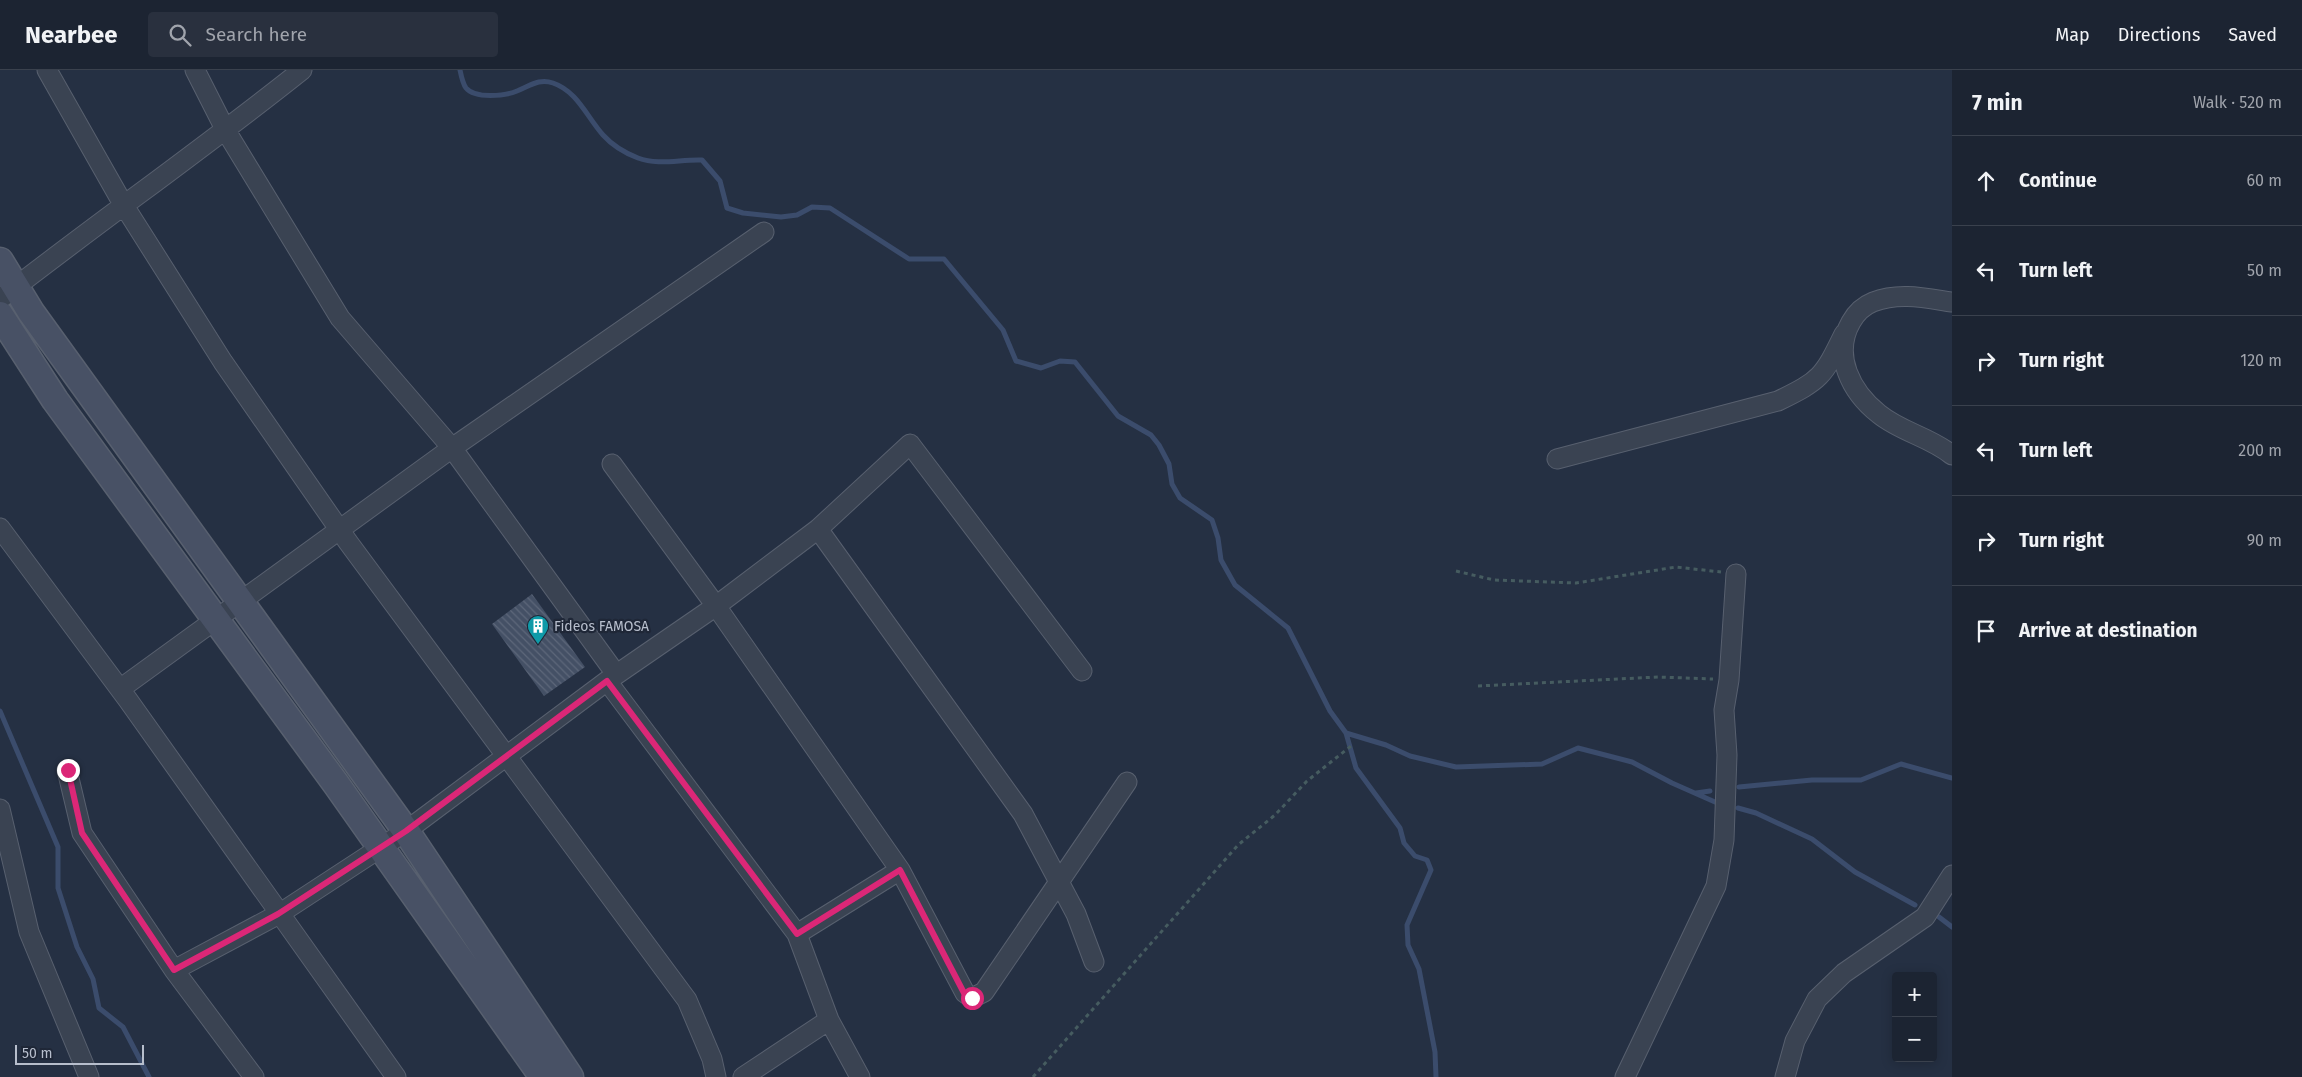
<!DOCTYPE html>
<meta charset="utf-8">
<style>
:root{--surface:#1c2432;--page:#29303e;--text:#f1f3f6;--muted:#a0a4ac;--line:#3a414d}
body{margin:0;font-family:"Fira Sans",sans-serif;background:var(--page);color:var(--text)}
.controls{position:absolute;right:15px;bottom:15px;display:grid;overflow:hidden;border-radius:5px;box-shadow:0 2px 12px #0003}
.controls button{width:45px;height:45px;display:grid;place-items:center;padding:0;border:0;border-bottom:1px solid var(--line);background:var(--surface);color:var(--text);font:25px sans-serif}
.scale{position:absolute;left:15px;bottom:12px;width:129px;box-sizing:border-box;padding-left:5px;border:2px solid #b7becc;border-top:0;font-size:14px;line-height:18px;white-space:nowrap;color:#b7becc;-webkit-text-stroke:4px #1f2737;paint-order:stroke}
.stop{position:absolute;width:15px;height:15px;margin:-11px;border:4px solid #db2777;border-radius:50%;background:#fff}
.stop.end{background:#db2777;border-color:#fff;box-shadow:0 1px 5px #0008}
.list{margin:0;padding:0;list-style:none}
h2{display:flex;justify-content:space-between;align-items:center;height:65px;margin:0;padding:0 20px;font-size:21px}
h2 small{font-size:16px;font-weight:400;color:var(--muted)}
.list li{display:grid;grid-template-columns:32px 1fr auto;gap:15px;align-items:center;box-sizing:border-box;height:90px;padding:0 20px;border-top:1px solid var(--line)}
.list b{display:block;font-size:19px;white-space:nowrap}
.list em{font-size:16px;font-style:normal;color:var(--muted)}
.icon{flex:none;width:28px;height:28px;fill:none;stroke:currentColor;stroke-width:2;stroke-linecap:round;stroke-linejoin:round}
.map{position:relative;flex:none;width:1952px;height:1007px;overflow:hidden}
header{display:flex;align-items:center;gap:30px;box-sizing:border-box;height:70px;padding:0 25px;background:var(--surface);border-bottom:1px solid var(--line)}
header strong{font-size:24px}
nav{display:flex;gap:28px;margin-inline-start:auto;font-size:18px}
.search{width:350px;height:45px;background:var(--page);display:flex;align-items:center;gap:12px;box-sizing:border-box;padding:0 18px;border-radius:5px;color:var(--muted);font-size:19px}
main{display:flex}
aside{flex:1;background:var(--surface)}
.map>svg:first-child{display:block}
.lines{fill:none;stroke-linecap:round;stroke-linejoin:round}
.stream{stroke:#3b4c6c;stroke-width:5}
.building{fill:url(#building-back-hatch)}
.minor-casing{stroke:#58606f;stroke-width:21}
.secondary-casing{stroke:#58606f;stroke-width:29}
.path{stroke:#465c60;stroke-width:3;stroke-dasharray:4 4;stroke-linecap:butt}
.minor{stroke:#3a4352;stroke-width:19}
.secondary{stroke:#485165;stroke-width:26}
.route{stroke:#db2777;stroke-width:6}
.labels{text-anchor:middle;stroke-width:4.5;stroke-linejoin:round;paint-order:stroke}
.poi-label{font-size:14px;fill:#b7becc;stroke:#1f2737;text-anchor:start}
</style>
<header>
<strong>Nearbee</strong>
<div class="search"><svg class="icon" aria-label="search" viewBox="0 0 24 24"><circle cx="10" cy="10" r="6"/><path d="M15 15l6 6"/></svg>Search here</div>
<nav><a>Map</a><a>Directions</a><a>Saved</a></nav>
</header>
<main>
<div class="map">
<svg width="1952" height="1007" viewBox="0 0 1952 1007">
<defs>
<pattern id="building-back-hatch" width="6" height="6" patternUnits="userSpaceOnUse" patternTransform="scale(1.25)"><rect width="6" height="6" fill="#445065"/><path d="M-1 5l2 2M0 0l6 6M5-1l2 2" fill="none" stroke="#5d677a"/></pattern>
</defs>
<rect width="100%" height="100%" fill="#253043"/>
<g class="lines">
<path class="stream" d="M460 0C461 5 463 14 466 18 475 29 505 26 517 21 530 16 539 8 553 13 577 21 587 47 603 65 612 75 625 83 638 88 659 96 680 89 702 90L720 111 727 138 743 143 781 147 797 145 812 137 830 138 909 189H944L1003 260 1016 291 1041 298 1060 291 1075 292 1118 346 1151 365 1159 375 1169 394 1172 414 1180 428 1212 450 1218 468 1221 490 1235 515 1288 558 1330 641 1346 663 1356 698 1400 758 1404 773 1415 786 1427 790 1431 800 1407 855 1408 875 1419 899 1435 982 1436 1007
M0 641 58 777V818L77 877 93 909 99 938 123 957 149 1007
M1346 663 1386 675 1410 686 1456 697 1542 694 1578 678 1632 692 1672 713 1715 732
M1739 717 1812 710H1861L1901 694 1952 708
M1696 723 1710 721
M1738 738 1756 743 1812 769 1855 802 1915 835
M1939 847 1952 857"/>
</g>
<path class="building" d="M532 524 585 597 544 626 492 554Z"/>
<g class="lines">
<g class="minor-casing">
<path id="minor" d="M47 0 123 134 223 292 348 472 687 930 712 989 716 1007
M195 0 226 61 340 248 452 378 616 604
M0 229C100 151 203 79 302 0
M1952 232C1925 228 1899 222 1873 232 1863 236 1856 243 1851 252 1832 285 1851 322 1879 344 1901 362 1930 367 1952 385
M1557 389 1778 331C1821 310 1823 307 1844 264
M612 394 716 536 900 800 797 864
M0 458 128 630 396 1007
M818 459 1023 744 1076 844 1094 892
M607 611 797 864 829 950 860 1007
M120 619 452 378 764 162
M67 700 82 763 174 900 254 1007
M0 739 29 862 89 1007
M900 800 965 923 972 928 984 922 1127 712
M174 900 279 844 406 761 607 611 716 536 818 459 910 374 1082 601
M743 1007 829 950
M1625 1007 1716 816 1724 770 1727 685 1724 640 1729 610 1736 504
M1785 1007 1795 971 1817 929 1844 903 1925 847 1952 805"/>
</g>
<g class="secondary-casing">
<path id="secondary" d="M0 191 31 242 406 761 570 1007
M0 245 55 330 336 714 543 1007"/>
</g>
<path class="path" d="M1456 501 1494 510 1576 513 1676 497 1721 502
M1478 616 1658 607 1713 609
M1033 1007 1238 775 1275 745 1307 711 1351 676"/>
<use href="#minor" class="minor"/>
<use href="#secondary" class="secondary"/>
</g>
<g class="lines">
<path class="route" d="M68 700 82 763 174 900 278 844 406 761 607 611 797 864 900 800 964 923 972 928"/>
</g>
<defs>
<g id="building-pin" transform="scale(1.125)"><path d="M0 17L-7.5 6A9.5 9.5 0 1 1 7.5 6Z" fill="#0f9aa8" stroke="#1f2737"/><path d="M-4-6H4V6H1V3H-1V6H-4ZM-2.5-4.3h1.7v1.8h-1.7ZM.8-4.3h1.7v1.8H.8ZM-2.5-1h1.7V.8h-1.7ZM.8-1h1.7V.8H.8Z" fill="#fff"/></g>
</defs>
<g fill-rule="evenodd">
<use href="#building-pin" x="538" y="556"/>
</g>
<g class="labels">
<g class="poi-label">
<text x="554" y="561">Fideos FAMOSA</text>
</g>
</g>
</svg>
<div class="controls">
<button>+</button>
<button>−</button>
</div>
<div class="scale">50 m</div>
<div class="stop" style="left:972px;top:928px"></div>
<div class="stop end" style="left:68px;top:700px"></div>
</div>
<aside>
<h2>7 min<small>Walk · 520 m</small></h2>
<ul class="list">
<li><svg class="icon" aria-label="ahead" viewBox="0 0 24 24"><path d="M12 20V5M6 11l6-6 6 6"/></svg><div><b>Continue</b></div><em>60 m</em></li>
<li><svg class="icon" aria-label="left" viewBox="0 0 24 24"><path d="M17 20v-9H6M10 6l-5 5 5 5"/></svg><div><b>Turn left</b></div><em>50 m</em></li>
<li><svg class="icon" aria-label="right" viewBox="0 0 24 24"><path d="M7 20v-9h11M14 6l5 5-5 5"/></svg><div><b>Turn right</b></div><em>120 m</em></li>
<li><svg class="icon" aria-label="left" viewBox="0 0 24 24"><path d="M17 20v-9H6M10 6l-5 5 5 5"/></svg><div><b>Turn left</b></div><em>200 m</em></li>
<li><svg class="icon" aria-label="right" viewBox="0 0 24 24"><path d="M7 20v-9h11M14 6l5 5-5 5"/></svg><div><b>Turn right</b></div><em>90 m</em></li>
<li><svg class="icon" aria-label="arrive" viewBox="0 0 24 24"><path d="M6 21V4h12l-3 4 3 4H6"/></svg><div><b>Arrive at destination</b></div></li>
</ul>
</aside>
</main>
